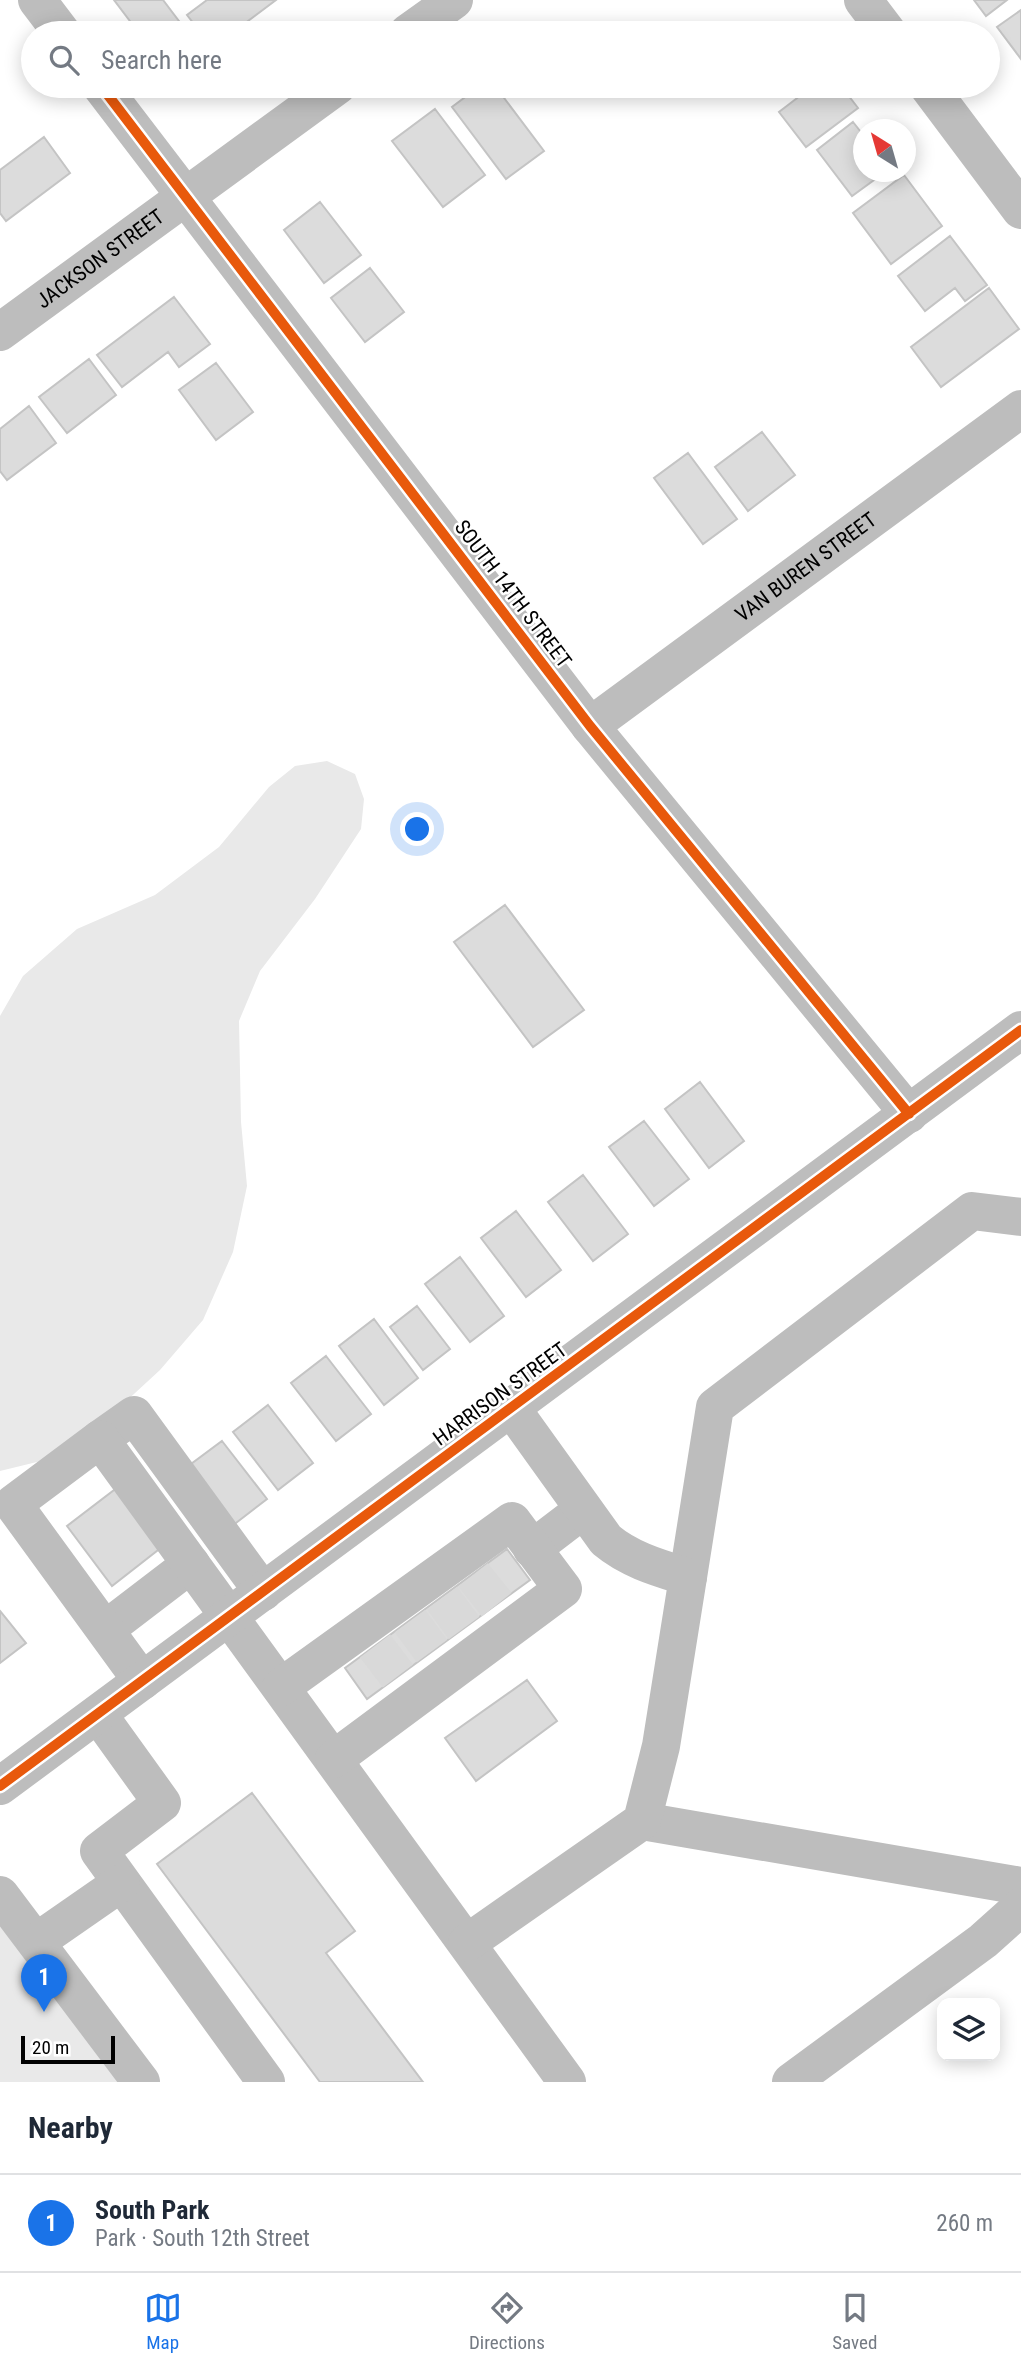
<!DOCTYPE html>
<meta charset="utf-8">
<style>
:root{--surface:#fff;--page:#f2f2f3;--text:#1f2937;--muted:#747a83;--line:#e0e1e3;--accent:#1a73e8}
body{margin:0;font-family:"Roboto Condensed",sans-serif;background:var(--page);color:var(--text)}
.controls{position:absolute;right:21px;bottom:21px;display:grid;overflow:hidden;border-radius:14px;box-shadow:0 4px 18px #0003}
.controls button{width:63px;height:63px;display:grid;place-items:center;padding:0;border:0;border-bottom:2px solid var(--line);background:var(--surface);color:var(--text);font:35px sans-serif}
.compass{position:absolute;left:853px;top:119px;width:63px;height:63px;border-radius:50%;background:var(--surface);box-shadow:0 4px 18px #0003;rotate:323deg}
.scale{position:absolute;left:21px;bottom:18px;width:94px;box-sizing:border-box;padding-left:7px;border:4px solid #000;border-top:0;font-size:19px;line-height:24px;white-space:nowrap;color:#000;-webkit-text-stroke:5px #fff;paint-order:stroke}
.you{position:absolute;left:418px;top:830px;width:24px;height:24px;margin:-18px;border:5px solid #fff;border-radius:50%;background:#1a73e8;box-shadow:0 0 0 10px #1a73e833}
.badge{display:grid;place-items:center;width:46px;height:46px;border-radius:50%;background:var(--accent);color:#fff;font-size:23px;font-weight:700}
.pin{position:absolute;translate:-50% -58px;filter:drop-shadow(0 2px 4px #0008)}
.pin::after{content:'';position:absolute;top:37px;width:24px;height:21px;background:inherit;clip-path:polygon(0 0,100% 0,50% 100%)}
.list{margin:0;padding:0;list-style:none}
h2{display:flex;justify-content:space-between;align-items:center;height:91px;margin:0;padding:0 28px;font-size:30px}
h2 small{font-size:23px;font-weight:400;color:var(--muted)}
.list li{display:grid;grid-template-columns:46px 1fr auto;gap:21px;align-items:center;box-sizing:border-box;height:98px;padding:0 28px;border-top:2px solid var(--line)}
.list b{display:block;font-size:26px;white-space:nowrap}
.list p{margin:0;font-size:23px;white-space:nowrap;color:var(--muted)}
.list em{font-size:23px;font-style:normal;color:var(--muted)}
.icon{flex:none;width:38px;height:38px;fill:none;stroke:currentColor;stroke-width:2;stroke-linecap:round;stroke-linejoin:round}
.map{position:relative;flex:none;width:1021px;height:2082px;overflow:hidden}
.search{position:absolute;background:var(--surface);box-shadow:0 4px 18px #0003;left:21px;right:21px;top:21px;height:77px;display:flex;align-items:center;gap:18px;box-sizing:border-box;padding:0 24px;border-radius:38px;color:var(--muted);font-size:26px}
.sheet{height:189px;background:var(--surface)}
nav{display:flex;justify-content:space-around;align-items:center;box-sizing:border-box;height:98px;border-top:2px solid var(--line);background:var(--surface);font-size:19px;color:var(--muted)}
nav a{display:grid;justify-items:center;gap:4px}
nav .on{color:var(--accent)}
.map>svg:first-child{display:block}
.green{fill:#e9e9e9}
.building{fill:#dcdcdc;stroke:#c4c4c4;stroke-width:2}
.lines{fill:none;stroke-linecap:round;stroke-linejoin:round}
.minor-tunnel{stroke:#d9d9d9;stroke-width:38;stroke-dasharray:38 19;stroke-linecap:butt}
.minor{stroke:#bdbdbd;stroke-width:38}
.cycleway-casing{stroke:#fff;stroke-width:15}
.cycleway{stroke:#e8590c;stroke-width:10}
.labels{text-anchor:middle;stroke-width:5;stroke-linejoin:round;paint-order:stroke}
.street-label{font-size:21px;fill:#000;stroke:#fff}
</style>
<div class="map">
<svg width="1021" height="2082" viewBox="0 0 1021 2082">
<rect width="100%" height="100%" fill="#fff"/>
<path class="green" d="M327 761 355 774 364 799 361 829 315 899 260 971 239 1021 241 1122 247 1186 233 1252 203 1320 160 1370 109 1417 45 1460 0 1471V1016L23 976 77 929 155 895 219 847 269 787 295 766Z
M0 1895 141 2082H0Z"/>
<path class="building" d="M114 0H163L188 33H139Z
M207 0H276L232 33H201L187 15Z
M974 0H1007L986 16Z
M1021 10V59L997 27Z
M480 86H495L544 151 506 179 452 107Z
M806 86H841L858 108 806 147 779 112 809 89Z
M435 109 485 175 443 207 392 141Z
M853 122 864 136V172H885L852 196 817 150Z
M44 137 70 173 6 221 0 213V170Z
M904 175 942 226 891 264 853 213Z
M320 202 361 255 324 283 284 230Z
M950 236 987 285 965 301 955 288 925 311 898 276Z
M370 268 404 312 365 342 331 298Z
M989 288 1019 329 941 387 911 347Z
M174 297 210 344 179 367 168 352 122 387 97 355Z
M89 359 116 395 67 433 39 397Z
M216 363 253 412 216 440 179 390Z
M29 406 56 443 7 480 0 471V429Z
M762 432 795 475 748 511 715 467Z
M688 453 737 519 703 544 654 478Z
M505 905 584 1010 533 1047 454 942Z
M700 1082 744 1141 709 1168 665 1109Z
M644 1121 689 1179 654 1206 609 1147Z
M583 1175 628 1234 593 1261 548 1202Z
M516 1211 561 1270 526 1297 481 1238Z
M460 1257 504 1316 470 1342 425 1284Z
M417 1306 450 1349 423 1370 390 1327Z
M374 1319 418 1378 384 1405 339 1346Z
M326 1356 371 1414 336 1441 291 1383Z
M268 1405 313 1463 278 1490 233 1432Z
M222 1441 267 1499 232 1526 187 1467Z
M122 1484 167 1543 112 1586 67 1526Z
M507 1549 530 1580 367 1699 345 1668Z
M0 1611 26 1643 0 1663Z
M527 1680 557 1721 476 1781 445 1738Z
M252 1793 355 1931 326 1953 423 2082H320L157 1864Z"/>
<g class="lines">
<path class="minor-tunnel" d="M473 1575 497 1605
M442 1598 464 1628
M410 1621 432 1651
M375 1646 398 1676"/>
<g class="minor">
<path d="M37 0 62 33"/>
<path d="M863 0 888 33"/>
<path d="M408 33 454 0"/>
<path d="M101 86 590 726 909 1114"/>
<path d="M928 86 1021 210"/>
<path id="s1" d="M0 332 337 86"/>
<path id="s2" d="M590 726 1021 409"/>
<path d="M100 1439 134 1415 263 1592"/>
<path d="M532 1549 583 1510"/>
<path d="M688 1577 715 1407 972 1211 1021 1217"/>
<path d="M106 1629 191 1564"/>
<path d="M142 1681 13 1504 100 1439 567 2082"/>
<path d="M281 1687 512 1521 563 1589 334 1759"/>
<path d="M98 1714 162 1803 99 1851 266 2082"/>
<path d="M0 1786 1021 1030"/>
<path d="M642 1821 1021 1886"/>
<path d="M0 1895 141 2082"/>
<path d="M36 1942 121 1883"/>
<path d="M467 1943 642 1821 661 1746 688 1577C659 1568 630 1560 606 1540L512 1409"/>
<path d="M791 2082 983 1941 1021 1907"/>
</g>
<g class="cycleway-casing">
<path id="cycleway" d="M101 86 590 726 909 1114
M0 1786 1021 1030"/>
</g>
<use href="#cycleway" class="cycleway"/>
</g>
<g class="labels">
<g class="street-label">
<text dy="7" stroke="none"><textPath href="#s1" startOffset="124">JACKSON STREET</textPath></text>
<text dy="7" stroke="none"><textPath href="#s2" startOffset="268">VAN BUREN STREET</textPath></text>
<text transform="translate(513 594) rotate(53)" y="7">SOUTH 14TH STREET</text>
<text transform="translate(500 1394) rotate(-36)" y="7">HARRISON STREET</text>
</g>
</g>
</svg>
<div class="controls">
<button><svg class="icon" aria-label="layers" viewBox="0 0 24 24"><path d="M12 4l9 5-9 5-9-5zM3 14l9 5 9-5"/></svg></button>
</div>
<svg class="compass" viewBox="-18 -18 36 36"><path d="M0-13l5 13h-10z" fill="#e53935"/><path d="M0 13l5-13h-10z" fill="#747a83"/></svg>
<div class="scale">20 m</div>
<div class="you"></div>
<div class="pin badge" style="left:44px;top:2012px">1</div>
<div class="search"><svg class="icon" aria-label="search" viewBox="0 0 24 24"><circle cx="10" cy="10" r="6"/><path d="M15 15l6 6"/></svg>Search here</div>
</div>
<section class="sheet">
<h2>Nearby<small></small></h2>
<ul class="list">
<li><span class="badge">1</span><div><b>South Park</b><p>Park · South 12th Street</p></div><em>260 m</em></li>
</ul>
</section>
<nav>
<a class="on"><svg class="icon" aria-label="map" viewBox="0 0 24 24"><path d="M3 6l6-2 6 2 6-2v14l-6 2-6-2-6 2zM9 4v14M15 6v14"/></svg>Map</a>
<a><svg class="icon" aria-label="directions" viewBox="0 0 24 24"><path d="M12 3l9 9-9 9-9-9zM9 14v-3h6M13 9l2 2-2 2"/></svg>Directions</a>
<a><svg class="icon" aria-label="saved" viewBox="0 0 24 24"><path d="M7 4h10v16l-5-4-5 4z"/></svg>Saved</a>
</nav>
